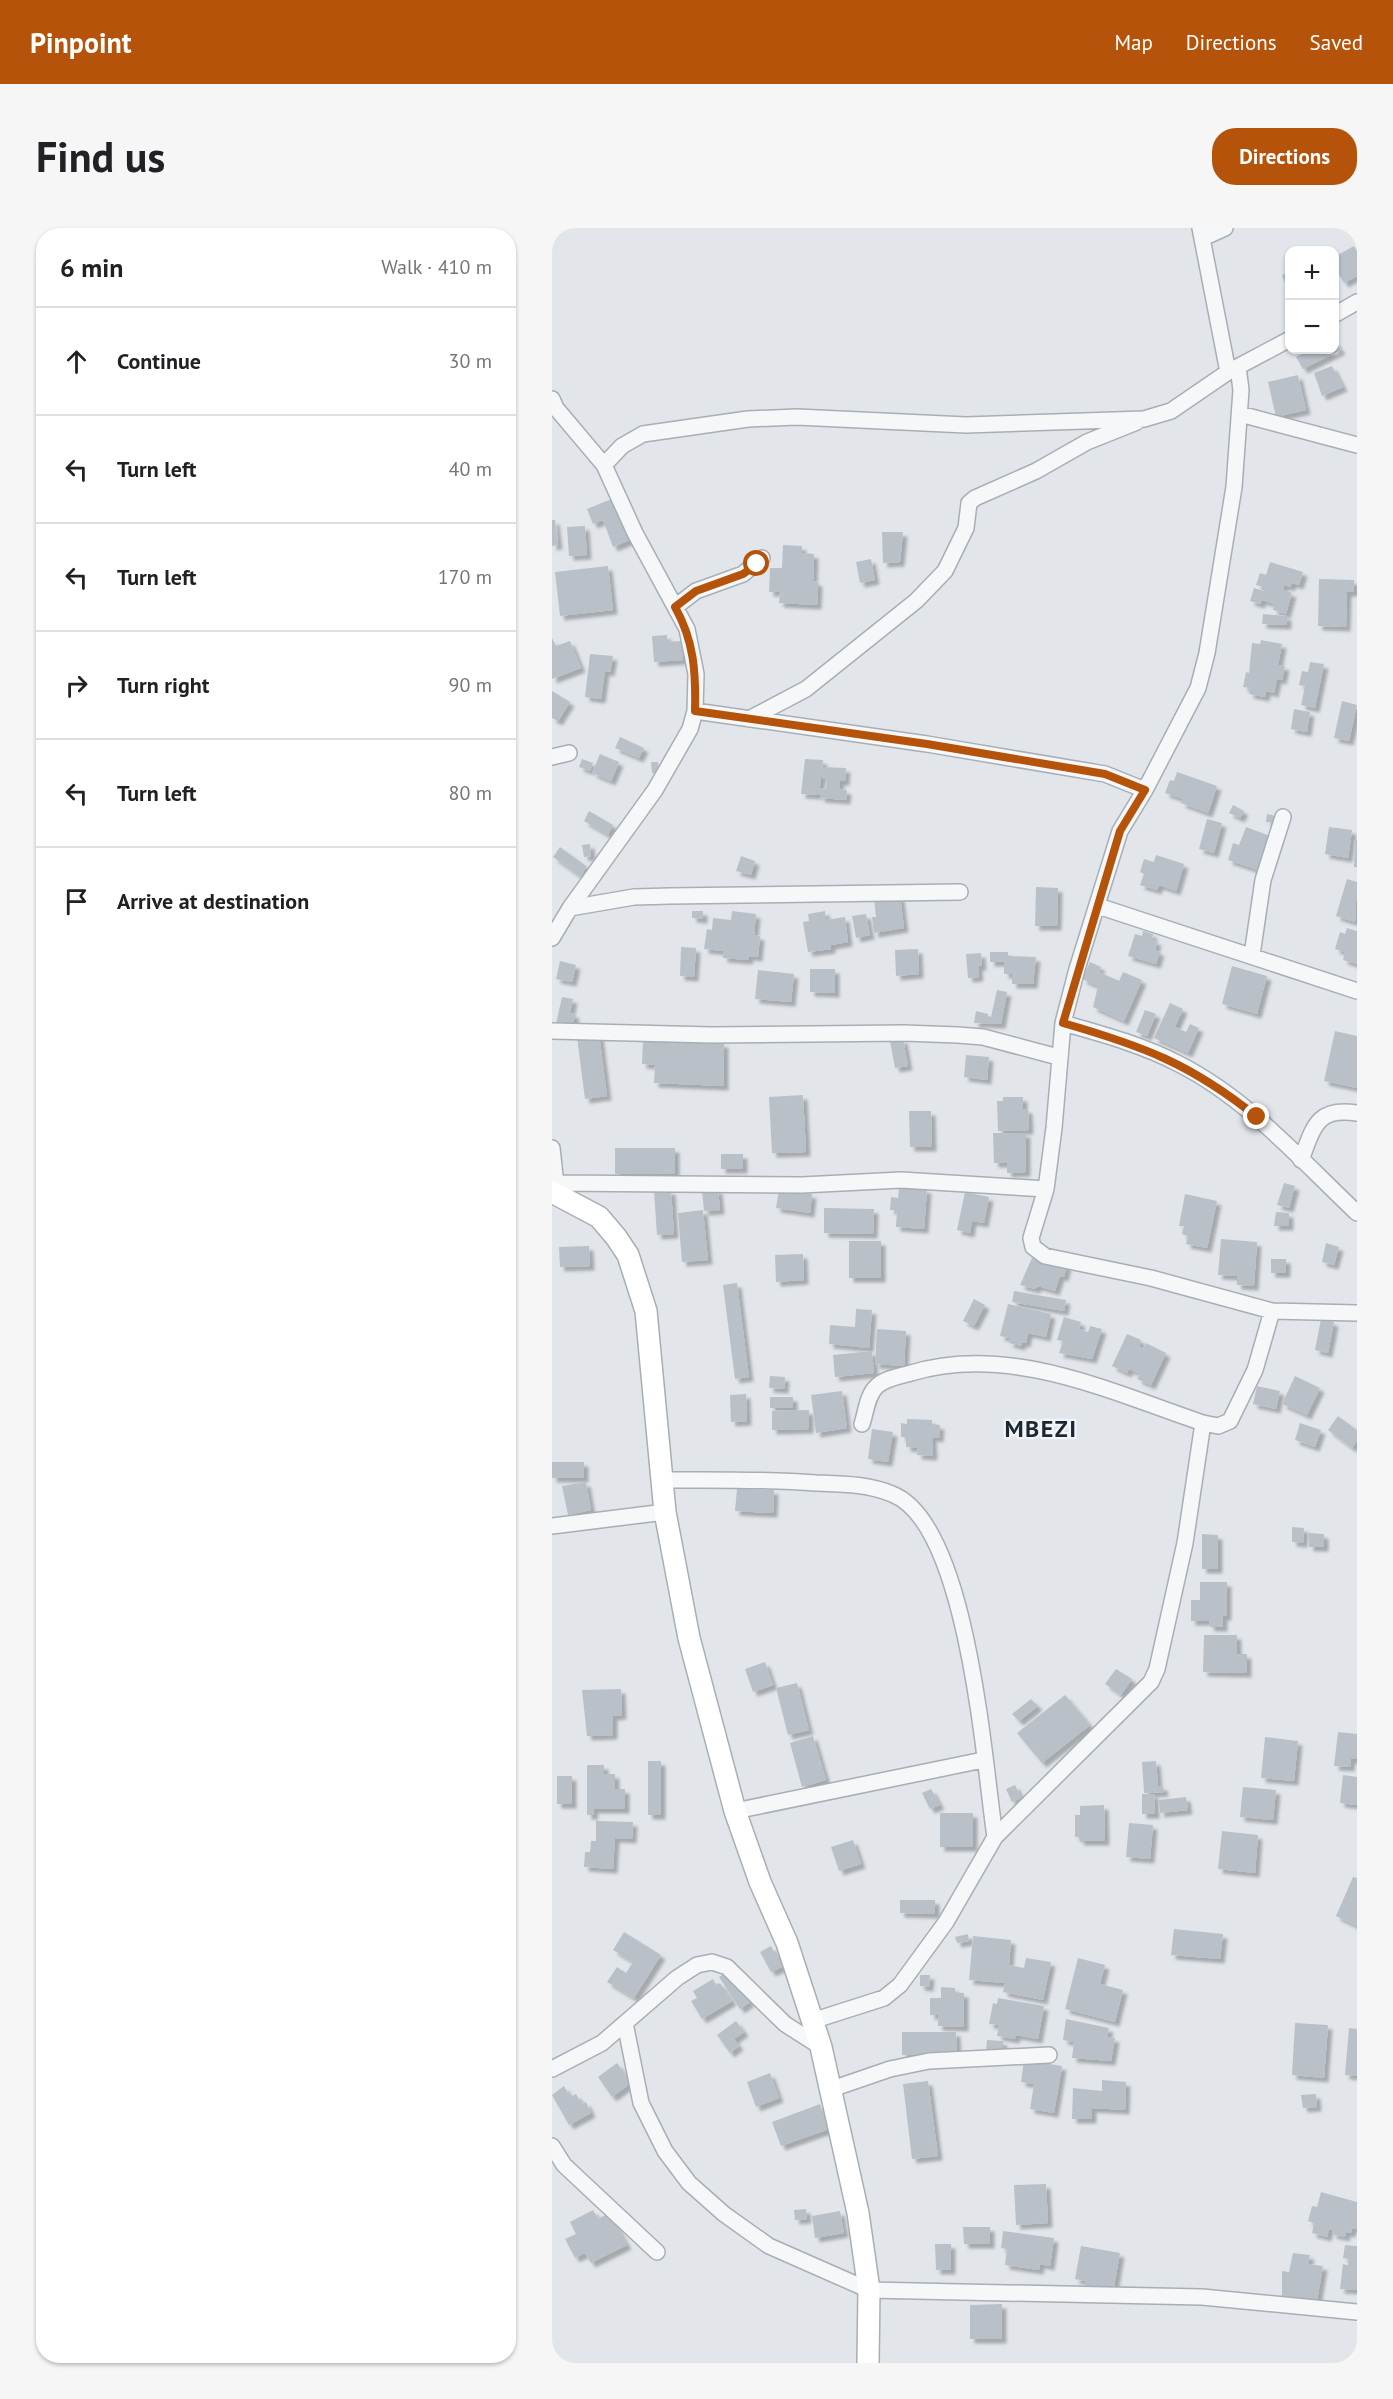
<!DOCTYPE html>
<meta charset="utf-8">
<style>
:root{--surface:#fff;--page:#f6f6f6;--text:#202124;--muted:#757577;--line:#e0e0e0;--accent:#b45309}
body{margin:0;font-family:"PT Sans",sans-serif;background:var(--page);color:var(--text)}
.controls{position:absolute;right:18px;top:18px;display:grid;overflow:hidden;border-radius:12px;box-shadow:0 2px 4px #0004}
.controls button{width:54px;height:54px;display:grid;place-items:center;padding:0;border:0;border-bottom:2px solid var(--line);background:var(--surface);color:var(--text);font:30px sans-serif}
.stop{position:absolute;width:18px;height:18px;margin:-14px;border:4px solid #b45309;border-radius:50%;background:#fff}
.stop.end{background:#b45309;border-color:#fff;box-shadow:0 2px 6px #0008}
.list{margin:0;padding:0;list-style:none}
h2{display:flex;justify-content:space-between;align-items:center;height:78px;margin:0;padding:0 24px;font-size:26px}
h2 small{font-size:20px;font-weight:400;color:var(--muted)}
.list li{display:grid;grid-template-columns:39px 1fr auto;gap:18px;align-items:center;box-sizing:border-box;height:108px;padding:0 24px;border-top:2px solid var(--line)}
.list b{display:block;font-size:22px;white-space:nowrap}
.list em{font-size:20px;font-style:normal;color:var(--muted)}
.icon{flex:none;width:33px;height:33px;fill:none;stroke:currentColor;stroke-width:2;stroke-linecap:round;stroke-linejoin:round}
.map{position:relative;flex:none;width:805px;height:2135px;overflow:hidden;border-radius:24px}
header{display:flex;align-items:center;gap:36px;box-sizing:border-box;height:84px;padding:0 30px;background:var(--accent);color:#fff}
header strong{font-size:28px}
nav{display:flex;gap:33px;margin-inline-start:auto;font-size:21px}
.intro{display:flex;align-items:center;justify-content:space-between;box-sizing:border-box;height:144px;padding:0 36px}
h1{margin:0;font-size:42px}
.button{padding:15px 27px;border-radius:24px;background:var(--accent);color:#fff;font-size:21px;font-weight:700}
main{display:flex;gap:36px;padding:0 36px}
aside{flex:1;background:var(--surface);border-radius:24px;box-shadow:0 2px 4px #0004}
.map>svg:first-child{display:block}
.building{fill:#b9c0c8;filter:url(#shadow)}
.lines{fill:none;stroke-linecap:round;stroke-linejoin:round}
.street-casing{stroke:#a7aeb5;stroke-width:18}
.secondary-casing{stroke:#a7aeb5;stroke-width:24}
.street{stroke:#f5f7f9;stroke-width:15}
.secondary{stroke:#fff;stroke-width:21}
.route{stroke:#b45309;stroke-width:8}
.labels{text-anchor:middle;stroke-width:4.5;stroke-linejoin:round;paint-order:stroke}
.district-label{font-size:24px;font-weight:bold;letter-spacing:1.5px;fill:#1c2734;stroke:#f2f5f8}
</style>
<header>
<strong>Pinpoint</strong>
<nav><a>Map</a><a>Directions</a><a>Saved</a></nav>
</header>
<div class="intro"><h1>Find us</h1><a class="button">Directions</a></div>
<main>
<aside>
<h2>6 min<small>Walk · 410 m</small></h2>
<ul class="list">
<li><svg class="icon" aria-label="ahead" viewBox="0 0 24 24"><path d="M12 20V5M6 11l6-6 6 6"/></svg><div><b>Continue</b></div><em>30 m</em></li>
<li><svg class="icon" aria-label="left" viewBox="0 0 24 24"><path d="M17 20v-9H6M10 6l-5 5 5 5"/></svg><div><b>Turn left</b></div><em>40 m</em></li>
<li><svg class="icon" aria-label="left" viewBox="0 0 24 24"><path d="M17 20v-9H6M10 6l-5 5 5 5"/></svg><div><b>Turn left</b></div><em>170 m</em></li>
<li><svg class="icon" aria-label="right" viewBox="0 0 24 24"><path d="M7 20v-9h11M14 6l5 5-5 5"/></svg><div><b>Turn right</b></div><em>90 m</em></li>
<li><svg class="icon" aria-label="left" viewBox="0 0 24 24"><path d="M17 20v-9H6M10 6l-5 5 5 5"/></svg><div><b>Turn left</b></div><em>80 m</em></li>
<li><svg class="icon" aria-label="arrive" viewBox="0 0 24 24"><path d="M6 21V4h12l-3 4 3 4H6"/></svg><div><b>Arrive at destination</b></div></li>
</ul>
</aside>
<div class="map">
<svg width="805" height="2135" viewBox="0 0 805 2135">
<defs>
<filter id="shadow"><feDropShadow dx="4.5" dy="4.5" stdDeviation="1.5" flood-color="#0004"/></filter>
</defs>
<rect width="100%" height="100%" fill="#e2e6eb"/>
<path class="building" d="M802 18 805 23V48L792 55 782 38V29Z
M738 44V60H735L730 47Z
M782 112 789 122 751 141 744 129 758 122H782Z
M780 138 791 159 770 168 762 145Z
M746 147 754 182 724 189 716 154Z
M62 270 78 312 61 319 51 292 41 296 35 281Z
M0 292H3L6 317 0 318Z
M33 298 35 327 17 328 15 299Z
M330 304H351L348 334 331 335Z
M231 317 250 318V325L262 326 261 353 266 354 265 377 227 375 228 364H217L218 340H230Z
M319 331 323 352 308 355 304 334Z
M718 334 751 344 747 357 740 355 738 359 732 357 731 362 740 365 734 386 721 382 722 376 710 372 708 376 698 373 702 360 712 363 714 360 704 357 708 345 714 347Z
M56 338 61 382 8 388 3 344Z
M767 351 802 352V364H795L794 399 766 398Z
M711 386 735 388V397L710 396Z
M115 407V414L129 413 131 432 102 434 100 408Z
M0 410 4 418 18 413 29 440 0 451Z
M709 412 730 416 726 437 733 438 730 452 725 451 722 465 714 463 713 469 697 466 698 460 691 459 694 444 697 445 700 415 708 416Z
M38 426 61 428 58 444 53 443 49 471 33 469Z
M758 434 772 436 763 480 749 477 753 458 747 457 750 443 756 444Z
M0 463 18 474 6 493 0 490Z
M790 473 805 477 797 513 782 510Z
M742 481 758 484 755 504 739 501Z
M68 509 92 520 87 530 63 520Z
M48 526 67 534 59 553 40 545Z
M30 531 41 535 38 543 27 539Z
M253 531 271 532 267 567 249 566Z
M99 534H106V545H100Z
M271 539 294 540 293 553H288L287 561 295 562 294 572 268 570 269 560 274 561 275 551H270Z
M625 544 665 558 656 585 629 575 631 571 613 565 618 552 622 553Z
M681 577 692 583 688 590 677 585Z
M37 583 61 597 56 607 32 593Z
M715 586 724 588 723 595 714 594Z
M655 591 670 595 662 625 647 621Z
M694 599 718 608 706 642 676 632 681 615 687 617Z
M777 599 800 602 796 630 773 626Z
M803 612H805V639H802Z
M38 616 39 628 32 629 30 617Z
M8 619 34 638 29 649 1 629Z
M604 627 632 636 624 663 607 657 605 662 588 657 592 646 588 644 592 631 602 634Z
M189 628 203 633 199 647 184 643Z
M795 651 805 654 803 694 784 688Z
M484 659 506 660 505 698H483Z
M348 668 352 700 322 705 320 689H324L322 671Z
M140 683H151V691L140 690Z
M180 683 204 686 202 707 208 708 206 729 197 728 196 732 171 730V723L152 721 155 701 160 702 161 690 179 692Z
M273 683 274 692 293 689 296 714 279 717V721L256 724 251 694 257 693 256 686Z
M314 686 318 707 304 710 300 688Z
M795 700 805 703V736L791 732 793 724 783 721 788 704 793 706Z
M591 703 601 706 600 712 605 713 603 722 608 724 604 736 576 728 583 706 590 708Z
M129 719 144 720 142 749 128 748Z
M366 721 367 746 344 748 343 722Z
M438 724H456V728L484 729 481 756H460V746H452V734H438Z
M429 725 430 738H426L427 749 416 750 414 726Z
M8 733 24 737 20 754 4 751Z
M538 734 549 739 547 744 567 753 571 744 590 752 572 793 541 779 546 758 530 751Z
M680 738 715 748 705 786 670 776Z
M258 741H283V765L258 764Z
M206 742 242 746 239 774 203 771Z
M445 762 455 764 449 796 422 795 424 783 436 786V788L439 789Z
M10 769 21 771 18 785 23 786 21 797 4 796Z
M618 775 631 781 623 799 634 804 638 796 647 800 636 825 602 810Z
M593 782 604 786 595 808 584 804Z
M783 803 805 808V860L772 853Z
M47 806 55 868 33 871 25 809Z
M351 811 356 838 343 840 338 813Z
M91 812 172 815V858L102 855 103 837 90 836Z
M414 827 437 829 435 852 412 849Z
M251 867 254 924 220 925 217 869Z
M451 869H471V881H476L477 902 446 903 445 873H451Z
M357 883H379L380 919H358Z
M441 905H474V944L455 945V935H442Z
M63 920H123V946H63Z
M169 926H191V941H169Z
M732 955 743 958 737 980 725 977Z
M347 959 375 961 372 1001 344 999 345 982H338L339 969 346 970Z
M166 961 168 982 152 983 150 962Z
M119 962 122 1006 105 1007 102 963Z
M227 962 260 966 258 985 224 980Z
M413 964 437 969 432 995 420 993 418 1005 405 1002Z
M633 966 665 973 655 1020 634 1016 636 1008 630 1006 632 998H627Z
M272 980 322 981 321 1006 272 1005Z
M151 982 156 1032 130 1034 126 985Z
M724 984 737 985V998H722Z
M669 1011 705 1014 702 1058 685 1057V1048L666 1047Z
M297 1013H329V1050H297Z
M774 1015 787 1019 782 1037 770 1034Z
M37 1018 38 1038 8 1039 7 1019Z
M251 1026 252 1052 224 1054 223 1027Z
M480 1030 515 1037 512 1049 508 1048 503 1063 486 1058 483 1061 468 1057Z
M719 1031H734V1045H719Z
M185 1055 197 1149 183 1151 171 1057Z
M462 1063 514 1072 512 1083 460 1074Z
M422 1071 433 1077 422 1098 411 1093Z
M456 1076 499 1086 494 1109 476 1105 474 1115 470 1114 469 1118 457 1115 458 1110 448 1108Z
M304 1081 320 1082 317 1120 277 1116 278 1097 303 1099Z
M512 1089 529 1094 527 1101 536 1104 538 1098 550 1101 540 1131 507 1125 511 1113 505 1112Z
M769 1091 782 1094 776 1125 763 1122Z
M325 1101 354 1103 352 1138 323 1136Z
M575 1106 589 1112 587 1118 591 1121 594 1115 614 1125 599 1157 585 1151 588 1146 577 1141 575 1145 560 1138Z
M320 1123 322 1145 283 1149 281 1127Z
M218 1148 233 1149 232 1161 217 1160Z
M743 1148 768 1160 755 1187 730 1176Z
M705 1158 728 1163 724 1181 701 1176Z
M290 1163 295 1200 264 1205 259 1167Z
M194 1166 195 1193 179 1194 178 1167Z
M218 1169H241V1180H218Z
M257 1182V1201L220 1202V1183Z
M786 1188 805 1202V1213L800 1220 776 1202Z
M355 1191 380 1192V1196L388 1197 387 1210 380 1209 381 1228 365 1227 366 1220 354 1219V1209H349V1195L355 1196Z
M748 1195 769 1202 763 1219 743 1212Z
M320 1201 341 1204 336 1234 316 1231Z
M0 1234H32V1250H0Z
M34 1254 39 1282 16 1287 10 1258Z
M185 1261 222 1262 221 1285 183 1283Z
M740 1299 752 1300 751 1315 740 1314Z
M757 1305 772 1306V1319H757Z
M650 1306 666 1307V1341H650Z
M648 1354H675V1388H671V1399H658L657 1393H639V1372H648Z
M652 1407H685V1426H695V1445L651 1444Z
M213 1434 221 1457 201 1464 193 1441Z
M564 1441 580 1451 569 1467 553 1456Z
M245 1455 257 1502 236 1507 224 1460Z
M69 1461 70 1487 61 1488V1507L35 1508 30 1462Z
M513 1467 538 1497 490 1535 465 1505Z
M479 1471 486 1478 467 1493 460 1486Z
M786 1504 805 1506V1531H799L798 1539 782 1538Z
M261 1508 274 1552 250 1559 238 1515Z
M713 1509 746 1513 742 1553 709 1550Z
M96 1533H109V1587H96Z
M604 1533 606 1558H611L612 1564 592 1565 590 1534Z
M35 1537H52V1546H63V1561H73V1581H41L42 1587H35Z
M791 1547 805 1549V1577L788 1575Z
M5 1548H20V1576H5Z
M463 1557 469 1570 460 1574 454 1561Z
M691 1559 724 1562 721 1592 688 1589Z
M379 1561 388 1577 378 1581 370 1565Z
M590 1566H602L603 1586H590Z
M634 1569 636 1582 608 1585 607 1572Z
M552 1577 553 1613H528L527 1609H523V1587H528V1578Z
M388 1585H421V1619H388Z
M44 1593 81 1594 80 1611 63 1610 61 1641 32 1639 33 1624H38L39 1613H44Z
M577 1595 601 1597 598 1631 574 1629Z
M670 1603 706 1607 703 1645 666 1641Z
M301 1612 309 1636 287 1643 279 1619Z
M801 1649 805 1650V1698L784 1688Z
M348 1672H383V1686L348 1685Z
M622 1701 671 1706 668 1731 619 1727Z
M72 1704 109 1727 82 1770 55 1754 65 1739 74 1745 81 1734 61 1722Z
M416 1706 417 1713 405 1715 403 1709Z
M421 1708 459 1712 457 1737 472 1740 474 1730 499 1734 491 1772 451 1764 453 1755 417 1752Z
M219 1718 230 1739 219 1744 208 1724Z
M526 1730 553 1737 548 1756 571 1762 563 1794 513 1781Z
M177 1743 198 1774 188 1781 167 1749Z
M368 1747H378L377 1759 368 1758Z
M161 1751 164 1757 168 1755 180 1773 150 1791 139 1773 145 1770 141 1763Z
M389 1759 403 1760V1765H412V1799L386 1798V1787H378V1770H389Z
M446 1770 492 1778 486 1811 464 1807 463 1811 445 1808 447 1797 437 1796 441 1775 445 1776Z
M514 1791 557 1800 555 1809 563 1810 559 1833 520 1830 522 1814 511 1812Z
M184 1793 192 1804 182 1811 187 1818 178 1825 165 1807Z
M743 1795 776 1797 772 1850 740 1847Z
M797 1800 805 1801V1848L793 1847Z
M350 1804H404L405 1827H350Z
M435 1812 451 1813V1823L434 1822Z
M472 1832 510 1838 502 1885 478 1881 482 1856 469 1854Z
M65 1835 79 1855 60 1869 46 1849Z
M218 1845 227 1870 204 1879 195 1854Z
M550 1852 574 1854 573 1882 540 1880V1891H520L521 1860 550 1863Z
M376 1853 386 1928 360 1931 351 1856Z
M12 1858 18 1869 24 1866 30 1876 34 1874 39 1885 17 1897 0 1867Z
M764 1866 765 1879 751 1880 749 1867Z
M268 1876 277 1901 229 1918 220 1894Z
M494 1956 496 1995 464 1997 462 1957Z
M769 1964 805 1974V2001L800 2000 799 2005 794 2004 793 2009 780 2006 781 2002 777 2001 775 2009 760 2005 762 1995 756 1993 760 1978 765 1979Z
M254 1981 255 1991 243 1992 242 1982Z
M41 1982 46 1991 57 1985 75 2017 39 2035 33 2025 23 2030 13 2011 24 2006 18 1994Z
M288 1983 292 2005 263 2010 260 1988Z
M411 1999H438V2016H412Z
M451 2003 502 2010 498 2038 488 2036 487 2042 453 2037 455 2021 449 2020Z
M383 2016H399V2042H384Z
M793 2017 805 2018V2062L788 2061 791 2036 796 2037 797 2031 791 2030Z
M529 2018 568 2025 562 2059 536 2058 533 2057V2053L523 2051Z
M741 2025 758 2027 756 2036 771 2038 765 2073 730 2068V2043L737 2044Z
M450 2076V2111H418V2077Z"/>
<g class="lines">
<g class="street-casing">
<path id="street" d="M648 0 676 144
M651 10 673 0
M782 87 805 74
M686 139 689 162 682 259 655 425 646 460 593 562 568 603 525 741 511 795 502 900 494 961 479 1010 481 1019 493 1028 599 1050 720 1083 805 1085
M0 171 4 180 52 237 83 305 135 401 144 446 143 483 138 501 103 562 18 680 0 710
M688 186 805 217
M52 237 70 218 91 206 196 191 245 189 414 197 592 191 619 183 676 144 738 111
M123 379 144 363 191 346 210 330
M143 483 375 516 553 546 593 562
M197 491 254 461 364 373 393 343 414 300 417 275 423 270 484 243 535 214 585 194
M0 529 17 525
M546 678 805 763
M18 680 82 669 118 668 408 664
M700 727 711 652 731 589
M511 795C550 806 591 817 627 836 696 871 749 932 805 985
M0 803 160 807 352 805 406 807 431 809 506 829
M0 920 5 966
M749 932C762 898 765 879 805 885
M5 955 250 957 349 952 494 961
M310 1196C314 1184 315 1167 325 1158 334 1150 348 1148 359 1145 457 1115 559 1164 651 1195L666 1198 678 1193 703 1142 720 1083
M110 1252C162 1252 213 1251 264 1255 290 1256 316 1256 340 1266 416 1295 432 1535 443 1609
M0 1298 113 1284
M183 1583 431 1532
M260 1793 332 1770 348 1757 394 1694 443 1609 599 1454 605 1441 633 1315 651 1195
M73 1795 89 1875 113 1923 137 1955 172 1986 217 2018 317 2062 650 2069 805 2084
M0 1841 50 1815 125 1750 145 1737 160 1734 175 1739 233 1796 269 1819
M277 1862 338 1841 377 1833 497 1827
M0 1918 12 1937 105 2024"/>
</g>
<g class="secondary-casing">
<path id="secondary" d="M0 964 47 989 64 1009 76 1027 94 1083 113 1284 137 1410 183 1583 208 1654 235 1715 269 1819 306 1985 317 2062 316 2135"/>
</g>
<use href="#street" class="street"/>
<use href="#secondary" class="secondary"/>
</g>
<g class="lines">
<path class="route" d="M205 336 191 346 144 363 123 379C142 413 144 444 143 483L375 516 553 546 593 562 568 603 511 795C591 818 639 836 705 889"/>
</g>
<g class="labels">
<g class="district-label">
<text x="489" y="1209">MBEZI</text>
</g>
</g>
</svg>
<div class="controls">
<button>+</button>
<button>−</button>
</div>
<div class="stop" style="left:205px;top:336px"></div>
<div class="stop end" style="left:705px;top:889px"></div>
</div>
</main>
